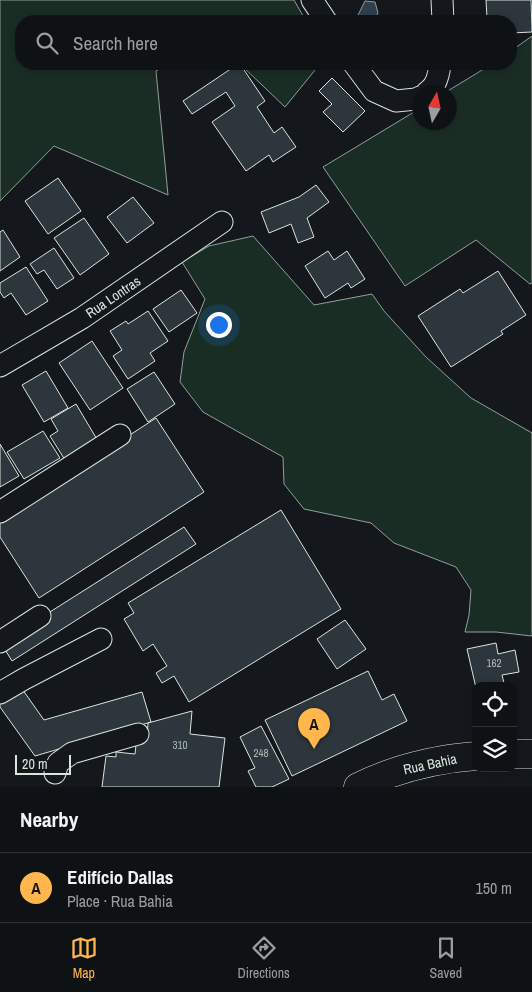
<!DOCTYPE html>
<meta charset="utf-8">
<style>
:root{--surface:#0f1215;--page:#181b1e;--text:#f1f3f6;--muted:#9b9ea0;--line:#2f3234;--accent:#ffb74d}
body{margin:0;font-family:"Archivo Narrow",sans-serif;background:var(--page);color:var(--text)}
.controls{position:absolute;right:15px;bottom:15px;display:grid;overflow:hidden;border-radius:10px;box-shadow:0 2px 8px #0003}
.controls button{width:45px;height:45px;display:grid;place-items:center;padding:0;border:0;border-bottom:1px solid var(--line);background:var(--surface);color:var(--text);font:25px sans-serif}
.compass{position:absolute;left:412px;top:85px;width:45px;height:45px;border-radius:50%;background:var(--surface);box-shadow:0 2px 8px #0003;rotate:9deg}
.scale{position:absolute;left:15px;bottom:12px;width:56px;box-sizing:border-box;padding-left:5px;border:2px solid #d8e6dc;border-top:0;font-size:14px;line-height:18px;white-space:nowrap;color:#d8e6dc;-webkit-text-stroke:4px #14181c;paint-order:stroke}
.you{position:absolute;left:218px;top:324px;width:18px;height:18px;margin:-12px;border:4px solid #fff;border-radius:50%;background:#1a73e8;box-shadow:0 0 0 8px #1a73e833}
.badge{display:grid;place-items:center;width:32px;height:32px;border-radius:50%;background:var(--accent);color:#111;font-size:16px;font-weight:700}
.pin{position:absolute;translate:-50% -41px;filter:drop-shadow(0 1px 2px #0008)}
.pin::after{content:'';position:absolute;top:26px;width:18px;height:15px;background:inherit;clip-path:polygon(0 0,100% 0,50% 100%)}
.list{margin:0;padding:0;list-style:none}
h2{display:flex;justify-content:space-between;align-items:center;height:65px;margin:0;padding:0 20px;font-size:21px}
h2 small{font-size:16px;font-weight:400;color:var(--muted)}
.list li{display:grid;grid-template-columns:32px 1fr auto;gap:15px;align-items:center;box-sizing:border-box;height:70px;padding:0 20px;border-top:1px solid var(--line)}
.list b{display:block;font-size:19px;white-space:nowrap}
.list p{margin:0;font-size:16px;white-space:nowrap;color:var(--muted)}
.list em{font-size:16px;font-style:normal;color:var(--muted)}
.icon{flex:none;width:28px;height:28px;fill:none;stroke:currentColor;stroke-width:2;stroke-linecap:round;stroke-linejoin:round}
.map{position:relative;flex:none;width:532px;height:787px;overflow:hidden}
.search{position:absolute;background:var(--surface);box-shadow:0 2px 8px #0003;left:15px;right:15px;top:15px;height:55px;display:flex;align-items:center;gap:12px;box-sizing:border-box;padding:0 18px;border-radius:20px;color:var(--muted);font-size:19px}
.sheet{height:135px;background:var(--surface)}
nav{display:flex;justify-content:space-around;align-items:center;box-sizing:border-box;height:70px;border-top:1px solid var(--line);background:var(--surface);font-size:14px;color:var(--muted)}
nav a{display:grid;justify-items:center;gap:2px}
nav .on{color:var(--accent)}
.map>svg:first-child{display:block}
.green{fill:#1a2d24;stroke:#939e99}
.water{fill:#2f3f4d;stroke:#939e99}
.building{fill:#2c363c;stroke:#d8e6dc}
.lines{fill:none;stroke-linecap:round;stroke-linejoin:round}
.minor-casing{stroke:#d8e6dc;stroke-width:23}
.major-casing{stroke:#d8e6dc;stroke-width:29}
.minor{stroke:#14181c;stroke-width:21}
.major{stroke:#14181c;stroke-width:28}
.labels{text-anchor:middle;stroke-width:4;stroke-linejoin:round;paint-order:stroke}
.number-label{font-size:11px;fill:#adbab4}
.street-label{font-size:14px;fill:#d8e6dc;stroke:#14181c}
</style>
<div class="map">
<svg width="532" height="787" viewBox="0 0 532 787">
<rect width="100%" height="100%" fill="#14181c"/>
<path class="green" d="M0 0H294L306 21H21V64H169L156 71 168 195 54 146 0 201Z
M532 36V283L530 284 476 240 405 286 323 167 419 109 420 122H450V92H446L492 64H511V51Z
M240 64H320L285 107Z
M253 236 314 305 372 294 384 311 426 357 471 398 532 433V636L496 632H465L469 615 471 590 456 567 394 543 371 523 304 509 284 484 283 457 203 412 180 382 184 352 205 299 182 262 209 246Z"/>
<path class="water" d="M365 1 375 2 378 13 375 20 363 21 358 15Z"/>
<path class="building" d="M486 0H531L532 32 511 33V21H479V19L487 18Z
M238 64H240L265 101 257 107 274 133 282 127 296 147 273 162 269 155 246 171 212 122 235 106 226 92 192 114 183 101Z
M332 78 365 111 343 132 323 112 332 104 319 91Z
M58 178 81 211 48 234 25 201Z
M316 185 329 202 307 218 314 237 298 243 291 224 269 233 261 212 299 197Z
M133 197 154 223 127 243 107 217Z
M84 218 109 254 80 275 54 238Z
M3 230 20 257 0 271V232Z
M54 248 74 278 57 289 44 270 37 274 30 264Z
M328 251 334 260 347 251 365 279 351 288 348 283 325 298 305 266Z
M26 267 48 301 26 315 11 293 4 298 0 292V283Z
M498 271 526 315 501 331 503 334 451 367 418 316 460 289 463 293Z
M181 290 197 313 169 332 153 309Z
M148 311 168 341 150 353 155 361 128 379 113 356 122 350 110 331 126 321 128 324Z
M92 341 123 388 90 410 59 363Z
M46 371 68 408 44 422 22 385Z
M154 372 175 404 148 422 127 389Z
M76 404 98 441 65 460 50 436 58 431 51 419Z
M156 418 204 492 39 598 0 537V519Z
M43 431 60 458 24 479 7 452Z
M0 444 19 476 0 487Z
M281 510 341 609 189 702 174 676 162 683 156 673 167 666 153 644 143 651 124 619 134 613 128 603Z
M184 527 196 544 12 661 1 643Z
M345 620 366 649 337 669 317 639Z
M496 643 498 654 515 650 519 672 502 675 504 683 488 686H476V688L467 649Z
M368 671 382 700 394 694 407 721 292 776 265 720Z
M20 686 44 720 142 692 151 722 35 756 0 707V700Z
M192 711 190 734 225 738 219 787H102L106 756 116 757V752L135 754 137 736 147 737 148 723Z
M261 726 289 779 272 787H256L248 771 255 768 240 737Z"/>
<g class="lines">
<g class="minor-casing">
<path id="minor" d="M312 0 326 21
M442 0 443 21
M354 64 374 91 396 101 416 99 420 97
M427 92C436 87 439 74 440 64
M0 366 82 318 222 222
M0 512 120 435
M0 642 40 616
M0 693 24 679 101 639
M55 773 58 763 72 753 138 734"/>
</g>
<g class="major-casing">
<path id="major" d="M513 754H532
M358 787C395 769 435 759 476 756"/>
</g>
<use href="#minor" class="minor"/>
<use href="#major" class="major"/>
</g>
<g class="labels">
<g class="number-label">
<text x="494" y="667">162</text>
<text x="180" y="749">310</text>
<text x="261" y="757">248</text>
</g>
<g class="street-label">
<text transform="translate(113 297) rotate(-34)" y="5">Rua Lontras</text>
<text transform="translate(430 764) rotate(-12)" y="5">Rua Bahia</text>
</g>
</g>
</svg>
<div class="controls">
<button><svg class="icon" aria-label="locate" viewBox="0 0 24 24"><circle cx="12" cy="12" r="6"/><path d="M12 2v4M12 18v4M2 12h4M18 12h4"/></svg></button>
<button><svg class="icon" aria-label="layers" viewBox="0 0 24 24"><path d="M12 4l9 5-9 5-9-5zM3 14l9 5 9-5"/></svg></button>
</div>
<svg class="compass" viewBox="-18 -18 36 36"><path d="M0-13l5 13h-10z" fill="#e53935"/><path d="M0 13l5-13h-10z" fill="#9b9ea0"/></svg>
<div class="scale">20 m</div>
<div class="you"></div>
<div class="pin badge" style="left:314px;top:749px">A</div>
<div class="search"><svg class="icon" aria-label="search" viewBox="0 0 24 24"><circle cx="10" cy="10" r="6"/><path d="M15 15l6 6"/></svg>Search here</div>
</div>
<section class="sheet">
<h2>Nearby<small></small></h2>
<ul class="list">
<li><span class="badge">A</span><div><b>Edifício Dallas</b><p>Place · Rua Bahia</p></div><em>150 m</em></li>
</ul>
</section>
<nav>
<a class="on"><svg class="icon" aria-label="map" viewBox="0 0 24 24"><path d="M3 6l6-2 6 2 6-2v14l-6 2-6-2-6 2zM9 4v14M15 6v14"/></svg>Map</a>
<a><svg class="icon" aria-label="directions" viewBox="0 0 24 24"><path d="M12 3l9 9-9 9-9-9zM9 14v-3h6M13 9l2 2-2 2"/></svg>Directions</a>
<a><svg class="icon" aria-label="saved" viewBox="0 0 24 24"><path d="M7 4h10v16l-5-4-5 4z"/></svg>Saved</a>
</nav>
